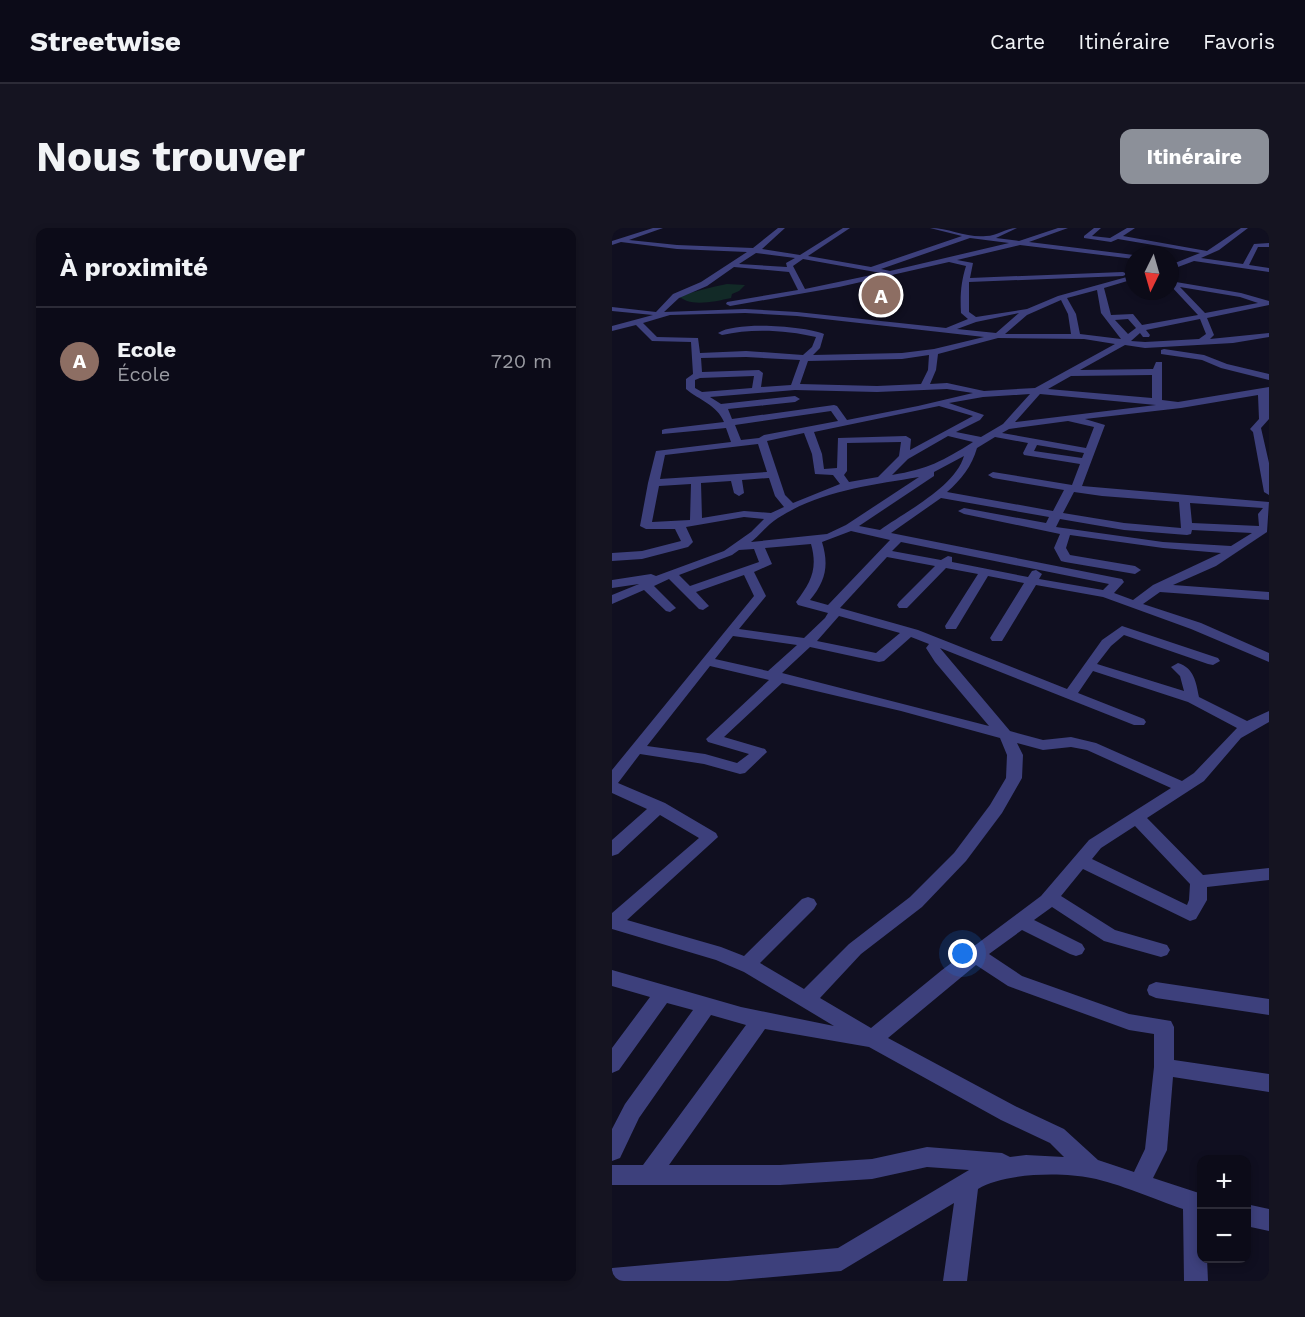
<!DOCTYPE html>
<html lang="fr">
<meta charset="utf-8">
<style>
:root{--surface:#0c0b18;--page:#151421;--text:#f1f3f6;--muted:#9a9ba2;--line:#2c2b37;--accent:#8c9099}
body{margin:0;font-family:"Work Sans",sans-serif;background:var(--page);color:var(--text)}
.controls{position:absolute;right:18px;bottom:18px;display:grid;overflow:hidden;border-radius:12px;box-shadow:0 3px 9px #0003}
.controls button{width:54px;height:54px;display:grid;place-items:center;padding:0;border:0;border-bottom:2px solid var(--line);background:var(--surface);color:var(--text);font:30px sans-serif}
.compass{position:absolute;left:513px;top:18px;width:54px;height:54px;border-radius:50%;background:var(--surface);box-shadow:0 3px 9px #0003;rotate:185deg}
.you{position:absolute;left:351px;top:726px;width:21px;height:21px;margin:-15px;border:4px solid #fff;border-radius:50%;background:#1a73e8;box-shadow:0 0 0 9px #1a73e833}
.badge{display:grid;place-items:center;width:39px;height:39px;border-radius:50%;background:var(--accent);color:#fff;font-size:20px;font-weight:700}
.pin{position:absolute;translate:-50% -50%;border:3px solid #fff;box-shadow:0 2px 6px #0006}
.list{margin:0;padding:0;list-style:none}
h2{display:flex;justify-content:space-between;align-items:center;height:78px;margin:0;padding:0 24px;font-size:26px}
h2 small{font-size:20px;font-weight:400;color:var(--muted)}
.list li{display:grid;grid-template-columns:39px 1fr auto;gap:18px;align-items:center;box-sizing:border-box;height:108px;padding:0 24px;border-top:2px solid var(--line)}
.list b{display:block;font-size:22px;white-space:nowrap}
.list p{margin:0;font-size:20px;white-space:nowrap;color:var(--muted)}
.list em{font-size:20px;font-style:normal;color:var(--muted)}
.map{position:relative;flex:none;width:657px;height:1053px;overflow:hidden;border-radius:12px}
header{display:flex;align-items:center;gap:36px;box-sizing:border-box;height:84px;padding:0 30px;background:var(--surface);border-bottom:2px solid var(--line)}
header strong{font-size:28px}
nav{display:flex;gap:33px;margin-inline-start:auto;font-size:21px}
.intro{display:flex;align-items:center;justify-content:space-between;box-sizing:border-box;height:144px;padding:0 36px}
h1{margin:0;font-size:42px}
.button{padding:15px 27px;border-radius:12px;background:var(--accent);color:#fff;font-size:21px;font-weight:700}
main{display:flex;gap:36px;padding:0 36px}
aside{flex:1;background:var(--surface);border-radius:12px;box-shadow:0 3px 9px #0003}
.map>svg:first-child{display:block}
.green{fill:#122a27}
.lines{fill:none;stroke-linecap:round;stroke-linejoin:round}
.street{fill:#3d407c;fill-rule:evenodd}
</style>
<header>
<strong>Streetwise</strong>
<nav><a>Carte</a><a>Itinéraire</a><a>Favoris</a></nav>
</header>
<div class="intro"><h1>Nous trouver</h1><a class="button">Itinéraire</a></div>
<main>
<aside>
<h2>À proximité<small></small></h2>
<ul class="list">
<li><span class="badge" style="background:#8d6e63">A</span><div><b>Ecole</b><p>École</p></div><em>720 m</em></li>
</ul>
</aside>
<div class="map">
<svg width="657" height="1053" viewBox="0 0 657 1053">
<rect width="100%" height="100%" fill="#100f20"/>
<path class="green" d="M115 56 133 57 127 63 120 66 119 70C106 73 87 77 75 73 72 72 70 70 67 69 83 63 99 59 115 56Z"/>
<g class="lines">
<path class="street" d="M41 0H51L17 12 65 17 141 20 166 0H173L150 21 188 27 231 0H238L196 28 259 39 350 8 318 0C337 0 355 10 374 8 385 8 394 0 405 0L384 10 407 13 446 0H456L417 14 522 27V31L408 17 345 32 361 35 358 50 511 44 515 46 511 48 357 54V84L364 89 415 81 446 68 522 47V51L492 60 499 87 521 86 530 97 586 87 558 57V53L629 65 657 73V77L595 90 602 107 598 111 657 105V109L621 115 533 120 513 117 468 142 541 141 544 134H550V172L566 174 657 159V191L649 200 657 235V267L652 264 641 204 638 201 647 191 646 167 569 180 473 191 493 197 470 258 657 274 655 304 604 338 561 357 657 364V372L548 364 531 376 589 395 657 425V434L579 401 491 369 424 357 390 413H380L378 410 412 355 376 348 344 401H334L333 398 366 346 334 340 295 380H287L285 377 287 374 323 338 275 329 228 380 306 402 455 461 490 412 510 398 606 430 608 433 601 437 596 436 512 407 499 418 485 436 572 463 568 448 559 439 566 435C582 440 584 454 587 469L635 493 657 483V494L629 510 592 553 535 590 591 647 657 640V652L595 659V672L584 691 578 693 471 641 449 668 503 702 555 717 558 722 555 727 549 729 492 713 440 679 422 692 470 716 473 721 470 726 464 728 458 726 410 702 377 726 410 748 517 786 559 793 562 799V832L657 846V864L561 849 555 922 541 950 590 966V1030H595L596 1053H572L571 981C544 972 506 955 479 950 449 944 392 945 366 961L355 1053H331L342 975 229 1043 116 1053H0V1040L226 1020 357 942 315 939 260 951 168 957H0V937H31L134 797 99 787 27 890 8 930 0 933V901L13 876 81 782 55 775 7 842 0 845V820L38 769 0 758V742L129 779 222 798 132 744 104 732 0 701V685L87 610 48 587 6 626 0 628V612L35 581 0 565V542L142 368 132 347 84 364 97 378 91 382 87 381 57 351 42 358 64 380 58 384 54 383 32 362 0 376V367L27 356 0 360V352L39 346 44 348 112 323 139 304 152 291 132 289 74 299 81 314 76 319 30 331 0 333V325L30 323 69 313 63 301H34L28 298 36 255 44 223 119 214 114 200 50 206V202L53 201 112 194C105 177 87 172 74 161V151L81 146 79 114 40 113 24 97 0 103V98L41 87 0 83V79L44 84 61 66 89 54 135 24 65 21 9 14 0 17V13ZM358 10 397 15 278 43 269 41ZM144 25 183 30 174 35 175 39 127 36ZM191 31 269 45 193 61 181 38ZM337 34 354 38C349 54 348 67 349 85L356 91 334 100 185 84 133 81 52 84 67 70 95 58 122 39 177 44 186 62 115 74 114 76 118 78 227 59ZM568 59 628 69 646 75 593 85ZM485 62 489 85 509 111 468 106 464 86 455 70ZM449 72 456 86 459 106H393L415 87ZM133 85 185 88 372 109 322 121 290 125 201 127 208 120 212 106C191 98 125 93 106 105L110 107C139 100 175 102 204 109L200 119 191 127 134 123 88 125 86 110 45 109 31 95 58 87ZM407 85 384 105 345 101 364 94ZM516 91 524 100 516 106 503 92ZM588 91 594 106 587 111 533 114 519 113 528 105 531 109H537L538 107 534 102ZM386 110 472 111 503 116 423 160 372 163 335 155 318 156 324 142 326 126ZM317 127 316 142 309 156 265 158 188 156 196 133 290 131ZM134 129 188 132 179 157 149 159 151 145 147 142 90 144 89 130ZM540 147V170L436 161 459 148ZM142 148 140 160 90 164 83 160V152L88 150ZM335 161 361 165 306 178 235 192 225 178 222 177 120 191 116 181 183 174 188 171 183 168 109 176 98 169 183 162 265 164ZM418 166 391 196 369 209 344 204 368 192 372 187 337 175 371 169ZM428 166 544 177 403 194ZM327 178 361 188 298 222 299 211 294 208 226 210 225 240 212 241 210 226 202 204ZM219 183 226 193 152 207 147 210 129 212 123 197ZM456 193 482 199 474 220 390 205 397 201ZM192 205 200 226 203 246 221 247 228 256 181 275 173 267 155 213ZM336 208 361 214C331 233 316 241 280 247L296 231ZM383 209 416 215 411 225 412 227 468 236 460 257 381 244 376 247 381 250 452 262 441 283 335 264C349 252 360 238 365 220ZM289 214 287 228 266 249 237 254 232 247 235 243V215ZM146 216 155 244 48 251 53 227ZM425 217 472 225 470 230 422 223ZM352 228C343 259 293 284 268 302L247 298 322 248V244ZM307 249 234 297 215 306 139 314C148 307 156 296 166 290 208 263 259 257 307 249ZM157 250 163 268 172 279 159 285 132 283 90 290 89 255 119 253 122 265 127 268 132 265 130 252ZM79 256 78 292 40 294 47 258ZM462 264 490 268 567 274 569 300 512 295 451 285ZM329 270 437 289 434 295 352 280 346 283 352 286 448 306 442 320 449 333 453 334 523 346 529 342 523 338 458 327 454 320 458 307 551 320 609 325 541 357 521 372 502 365 512 354 510 351 279 305ZM578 275 651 280 646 286 647 298 580 295ZM448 291 512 302 575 307 579 306 580 302 640 305 619 318 551 314 444 299ZM239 303 278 312 216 377 198 372C214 353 217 337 210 314ZM289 314 497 356 491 362 427 351 430 346 424 342 420 343 416 349 340 334V329L336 328 329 332 280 323ZM199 316C206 341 199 354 184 374L186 377 216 385 213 390 192 410 127 401 154 368 142 344 160 336 153 320ZM142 321 147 334 78 358 67 347 120 327 127 322ZM227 388 288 405 264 425 205 413ZM121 408 185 417 156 443 103 431ZM299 409 317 416 314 420 323 434 377 498 170 445 198 419 267 434 272 433ZM328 420 522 497H532L534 494 532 491 466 465 481 443 576 474 625 500 582 545 570 553 484 515 459 509 431 512 398 503ZM98 438 157 452 94 511 96 514 137 526 125 535 93 526 35 518ZM170 455 289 483 388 510 395 527 394 550 378 577 342 625 298 669 237 716 192 761 148 735 202 681 205 676 202 671 196 669 190 671 132 728 109 719 15 692 106 609 104 605 53 575 6 555 28 526 92 536 128 546 133 545 155 524 153 521 112 509ZM405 515 431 522 459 519 475 522 559 560 477 612 429 668 330 742 259 800 208 770 249 726 310 679 354 633 390 585 410 550 411 527ZM523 598 578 656 577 672 575 677 480 631 489 620ZM364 737 396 758 517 802 542 806V839L533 921 522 944 486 932 452 901 403 878 276 810ZM153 801 257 819 389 892 438 915 452 929 414 927 398 929 390 925 315 919 260 931 168 937H57Z
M482 0H489L480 8 498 10 515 0H523L511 8 595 23 629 0H636L607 22 589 30 631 36 642 16 657 15V19H646L637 37 657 40V44L582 33 558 42V37L588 25 506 11 499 14 472 10V8Z
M552 121 592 127 615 136 657 146V152L609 140 590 132 549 126V122Z
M544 754 657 771V787L544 770 537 767 535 762 537 757Z
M634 976 657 981V1003L634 998Z"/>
</g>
</svg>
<div class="controls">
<button>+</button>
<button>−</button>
</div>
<svg class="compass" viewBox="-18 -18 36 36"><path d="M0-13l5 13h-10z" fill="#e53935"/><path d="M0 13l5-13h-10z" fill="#9a9ba2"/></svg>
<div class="you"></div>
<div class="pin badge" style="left:269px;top:67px;background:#8d6e63">A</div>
</div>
</main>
